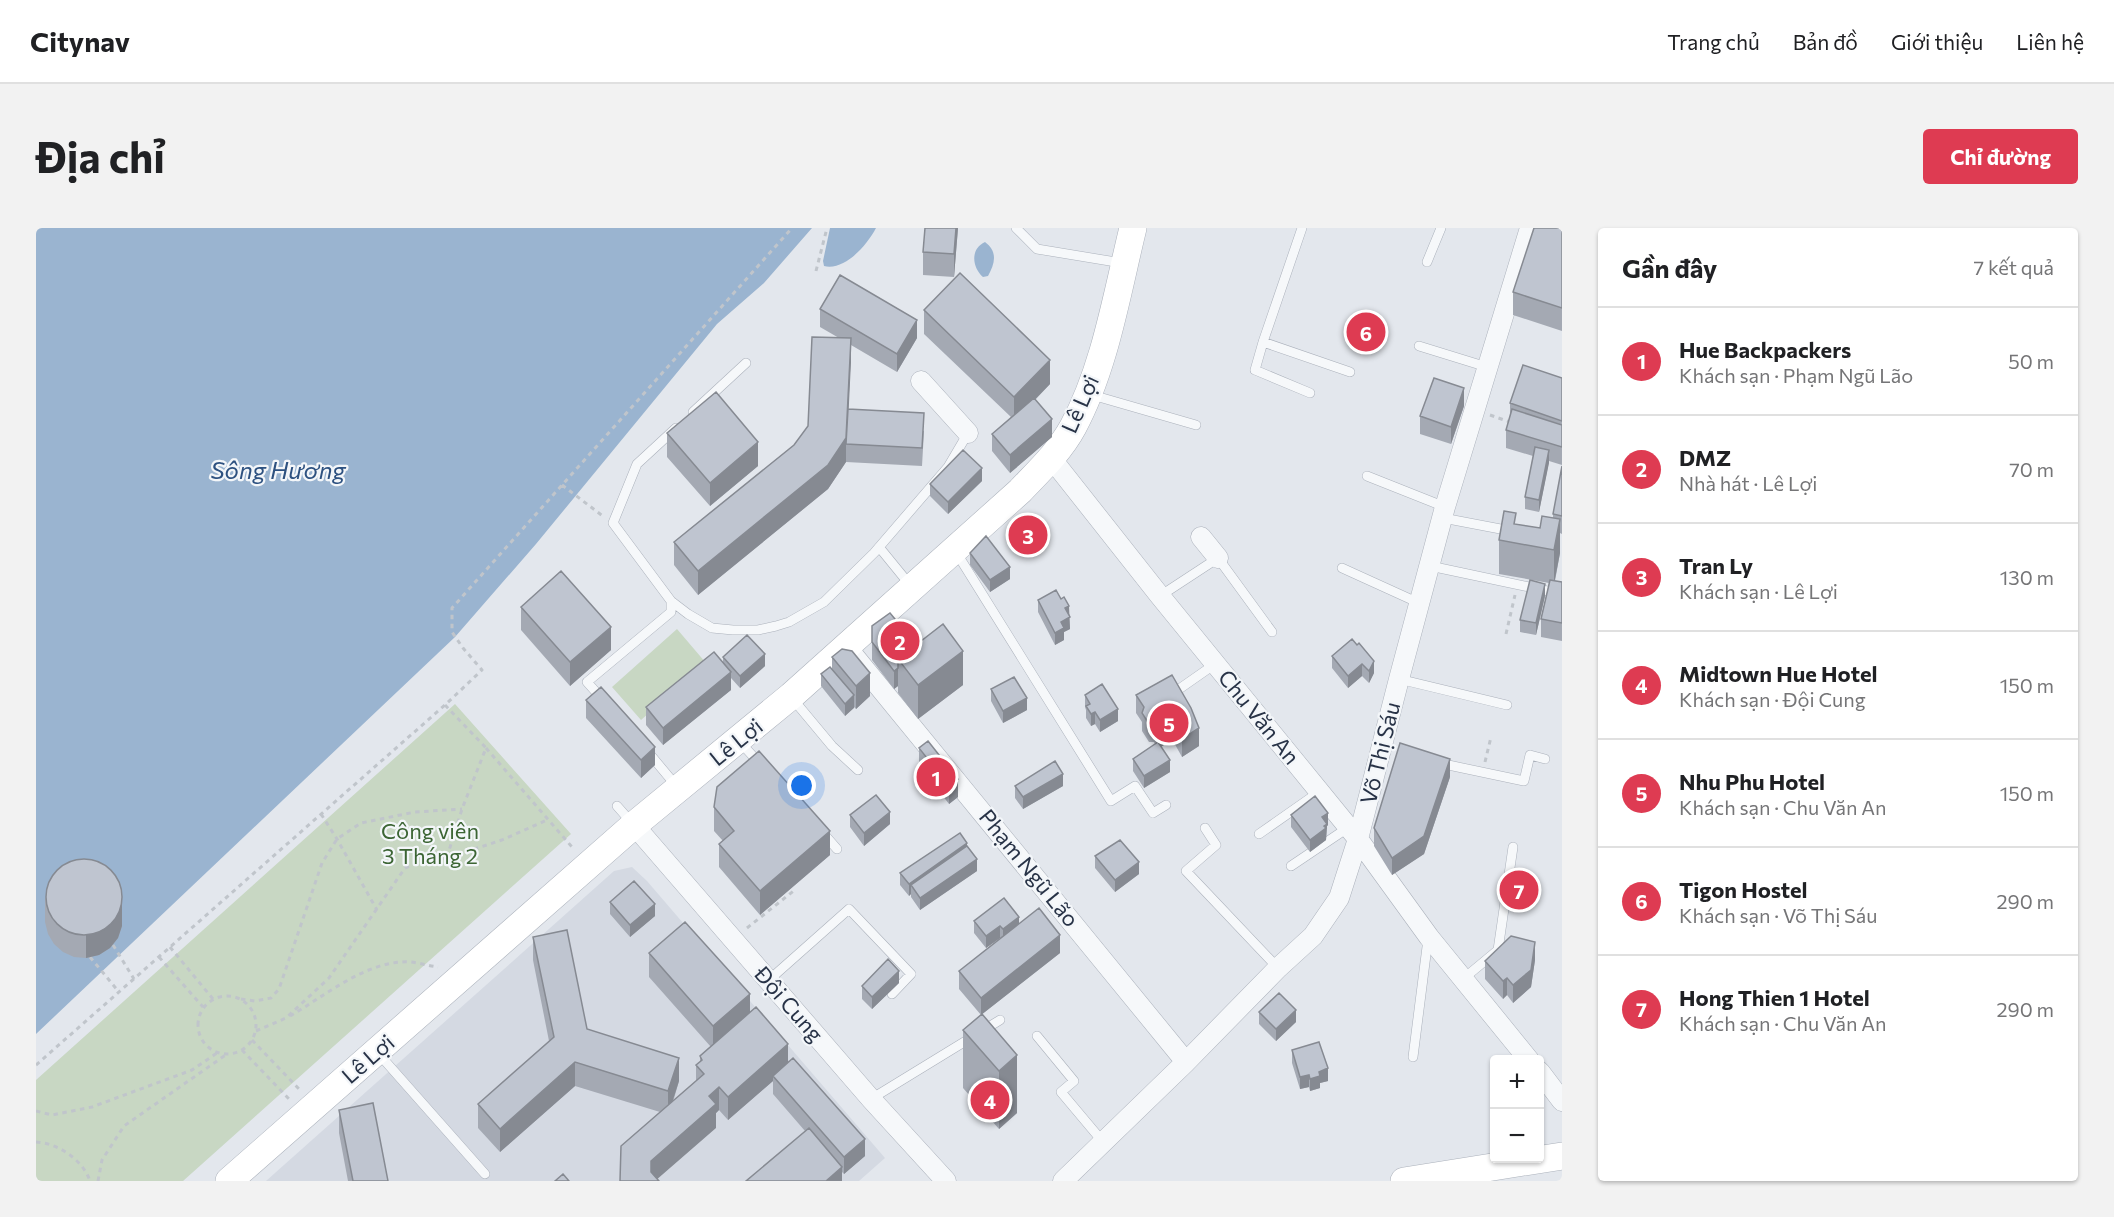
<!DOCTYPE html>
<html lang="vi">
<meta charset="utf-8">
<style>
:root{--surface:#fff;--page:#f2f2f2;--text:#202124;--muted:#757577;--line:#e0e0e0;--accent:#de3b52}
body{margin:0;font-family:Commissioner,sans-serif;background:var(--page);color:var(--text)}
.controls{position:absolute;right:18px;bottom:18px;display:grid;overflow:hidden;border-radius:6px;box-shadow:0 2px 4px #0004}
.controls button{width:54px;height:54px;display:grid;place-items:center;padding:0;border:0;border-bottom:2px solid var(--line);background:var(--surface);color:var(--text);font:30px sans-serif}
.you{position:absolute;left:766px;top:558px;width:21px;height:21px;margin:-15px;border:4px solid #fff;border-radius:50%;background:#1a73e8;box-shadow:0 0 0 9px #1a73e833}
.badge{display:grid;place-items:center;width:39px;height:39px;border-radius:50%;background:var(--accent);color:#fff;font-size:20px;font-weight:700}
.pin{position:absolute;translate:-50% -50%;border:3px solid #fff;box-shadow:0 2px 6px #0006}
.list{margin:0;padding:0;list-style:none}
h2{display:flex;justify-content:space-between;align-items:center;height:78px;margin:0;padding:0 24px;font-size:26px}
h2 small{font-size:20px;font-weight:400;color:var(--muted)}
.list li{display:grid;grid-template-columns:39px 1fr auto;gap:18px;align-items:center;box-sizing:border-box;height:108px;padding:0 24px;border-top:2px solid var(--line)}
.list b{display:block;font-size:22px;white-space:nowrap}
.list p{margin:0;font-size:20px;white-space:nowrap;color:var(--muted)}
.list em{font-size:20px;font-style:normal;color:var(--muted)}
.map{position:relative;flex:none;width:1526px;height:953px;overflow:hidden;border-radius:6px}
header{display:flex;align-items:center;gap:36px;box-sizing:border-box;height:84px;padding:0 30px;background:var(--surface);border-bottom:2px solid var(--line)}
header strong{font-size:28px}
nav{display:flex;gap:33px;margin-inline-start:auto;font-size:21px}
.intro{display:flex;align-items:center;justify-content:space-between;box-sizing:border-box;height:144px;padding:0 36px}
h1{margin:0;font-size:42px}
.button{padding:15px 27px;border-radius:6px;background:var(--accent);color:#fff;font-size:21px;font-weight:700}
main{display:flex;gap:36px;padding:0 36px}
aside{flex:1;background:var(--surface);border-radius:6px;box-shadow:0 2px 4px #0004}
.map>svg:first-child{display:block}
.built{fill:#d4d9e2}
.green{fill:#c8d7c3}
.water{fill:#9ab4d0}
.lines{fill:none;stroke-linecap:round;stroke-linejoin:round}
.lane-casing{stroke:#abb1bb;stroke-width:10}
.street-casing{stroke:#abb1bb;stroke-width:21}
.secondary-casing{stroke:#abb1bb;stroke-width:28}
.path{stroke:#c0c5cb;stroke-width:3;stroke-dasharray:4.5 4.5;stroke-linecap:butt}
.lane{stroke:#f6f8fa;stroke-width:9}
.street{stroke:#f6f8fa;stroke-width:20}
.secondary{stroke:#fff;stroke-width:27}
.wall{fill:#a4a9b3}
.shaded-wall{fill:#868a92}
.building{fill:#bfc5d0;stroke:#868a92;stroke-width:1.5}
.labels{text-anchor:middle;stroke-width:4.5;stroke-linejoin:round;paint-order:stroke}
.street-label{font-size:22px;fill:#283347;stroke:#f3f6f9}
.park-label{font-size:22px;fill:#3c6534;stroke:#f3f6f9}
.water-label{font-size:24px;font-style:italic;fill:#2d5180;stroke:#f3f6f9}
</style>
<header>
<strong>Citynav</strong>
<nav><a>Trang chủ</a><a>Bản đồ</a><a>Giới thiệu</a><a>Liên hệ</a></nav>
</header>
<div class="intro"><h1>Địa chỉ</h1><a class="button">Chỉ đường</a></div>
<main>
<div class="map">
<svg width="1526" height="953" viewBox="0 0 1526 953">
<rect width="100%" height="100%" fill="#e3e7ed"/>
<path class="built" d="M596 639 611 653 849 930 823 953H230L578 643Z"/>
<path class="green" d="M641 401 670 435 605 492 576 459Z
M419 476 535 606 147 953H0V852Z"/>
<path class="water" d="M0 0H776L728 55 681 96 500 316 419 409 0 806Z
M794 0H840C831 17 809 43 788 38L787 33Z
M949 14C962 24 959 35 952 48L947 49C936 39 934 21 949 14Z"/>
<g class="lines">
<g class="lane-casing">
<path id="lane" d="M980 0 1001 21 1086 35
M1266 0 1227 114 1219 142 1274 165
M1391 34 1405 0
M1227 114 1314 144
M1383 118 1451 139
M1056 167 1160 197
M657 184 710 135
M640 200 601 236 577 295 635 373 652 386 676 400 697 402H722L740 398 753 394 788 374 838 325 912 239 932 205
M1331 248 1409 279
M1407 290 1475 303
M843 319 874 357
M920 324 1075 573 1099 558 1117 585 1130 577
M1394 338 1526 366
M1306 340 1383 375
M1124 368 1182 330 1236 404
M1363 451 1471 477
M1136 466 1179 436
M756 470 796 518 822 542
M568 473 551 454 635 384V373
M704 514 725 537
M612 524 642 560
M1403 535 1488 553 1494 527 1509 531
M581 578 596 595
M1169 600 1180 617 1150 643 1242 740
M787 605 801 621
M1223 606 1283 564
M1255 638 1313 599
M1427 751 1462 722 1477 619
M733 752 813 681 875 746 856 766
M1001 808 1038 853 1025 864 1067 914
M342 825 449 946
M1377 829 1392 711
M835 871 964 792"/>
</g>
<g class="street-casing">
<path id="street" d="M885 153 932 205
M1015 230 1124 368 1322 611 1393 709 1493 832
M1165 309 1182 330
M818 428 1150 834
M598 597 835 871 910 953
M1504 844 1526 873
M1027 953 1150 834 1242 740 1277 708 1303 670 1322 611 1363 451 1409 279 1494 0"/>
</g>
<g class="secondary-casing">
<path id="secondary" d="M193 953 598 597 755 468 984 263C1003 243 1024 223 1037 199 1069 140 1081 65 1097 0
M1368 953 1526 928"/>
</g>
<path class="path" d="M780 43 791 0
M1454 187 1474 194
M526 257 568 289
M1470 406 1479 367
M409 477 450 520 426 581 411 629
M450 520 536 619
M1449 534 1455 509
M285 586 301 611 341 682
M711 700 760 661
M77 717 98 751
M134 719 177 771
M54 729 83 764
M123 729 167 779
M162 797a29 29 0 1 1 58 0a29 29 0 1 1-58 0Z
M205 771 219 773 235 770 243 761 286 635 301 611 325 595 379 584 426 581
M254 788C289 768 332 731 375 734 384 735 393 738 402 739
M220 803 250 790 293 750 369 640 386 633 411 630 466 612 511 592
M216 812 265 863
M206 822 254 872
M0 837 409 477 446 442 427 420 416 404V380L756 0
M0 883 16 887 56 879 156 842 181 825
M0 914C22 915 47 932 54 953
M62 953 66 932 88 898 191 826"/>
<use href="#lane" class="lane"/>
<use href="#street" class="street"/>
<use href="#secondary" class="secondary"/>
</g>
<path class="wall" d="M922 0 918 49 887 47V24Z
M1526 0V103L1477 87V64Z
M784 81 881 110 861 144 815 117 812 181 888 203 886 238 810 234 792 261 662 367 638 337V314L758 217 772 198 803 110 784 99Z
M888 82 1014 156 999 172 1016 209 974 245 956 223V206L975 189 888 106Z
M1526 150V237L1513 233 1503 284 1489 281V269L1497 228 1470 220V202L1474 189V175Z
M1428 178 1415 216 1384 206V188Z
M631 205 722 238 674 278 631 229Z
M1526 238V306L1524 305V325L1519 353 1526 354V413L1505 409V391L1513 355 1463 346V312L1480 296 1504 300 1517 290V286Z
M946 253 912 286 894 268V256Z
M934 325 974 351 954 364 934 337Z
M1509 368 1500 407 1484 404V392Z
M1002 372 1033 388 1034 401 1028 404V412L1019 417 1002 384Z
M485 379 575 422 534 458 485 402Z
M836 398 873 422 927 457 882 491 862 465V458L858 461 836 432Z
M1316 411 1338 445 1333 455 1326 448 1312 460 1296 440V428Z
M687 429 729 438 704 460 695 450V462L627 517 610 497V479L687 434Z
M796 429 834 468 820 481 818 479 809 488 785 458V446L796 441Z
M1136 447 1163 518 1146 529 1136 511 1125 519 1134 544 1108 560 1097 543V531L1119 516 1118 514H1113L1106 503V494L1100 485V467Z
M955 461 991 482 967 495 955 473Z
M1049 467 1082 493 1064 504 1059 496 1055 498 1050 490V482L1049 479Z
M550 472 619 537 605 550 550 490Z
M883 520 922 569 913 576 883 537Z
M1414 549 1388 626 1356 647 1338 618V600Z
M979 558H1027L987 581 979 570Z
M678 579 794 627 724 687 683 639V616L687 613 678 603Z
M814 587 854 596 828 618 814 599Z
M1255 587 1292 597 1291 598 1290 612 1274 624 1255 599Z
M931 619 941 643 884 682 875 669V666L873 668 864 657V645Z
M1059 628 1103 646 1079 664 1059 640Z
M9 670 86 698 82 710 74 720 63 727 50 730 38 729 27 724 18 716 12 706 9 694Z
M574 674 619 688 594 709 574 686Z
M938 693 983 696 1024 725 945 787 923 761V743L965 711 964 710 950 720 938 705Z
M497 709 551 801 643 853 637 874 660 853V837L664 834V828L675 819 613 749V725L714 785 829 928 808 946 806 944V953L769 903 737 866V853L692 892 683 882 680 885V900L624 884 539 858 464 924 442 900V876L513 813 497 732Z
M1499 732 1495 759 1477 775 1471 767 1467 771 1449 751V733Z
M863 755 836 781 826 771V758Z
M1223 784 1260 794 1240 813 1223 796Z
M946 786 981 885 963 901 927 860V802Z
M1256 822 1292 853 1284 855V860L1274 863 1273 859 1264 861 1256 835Z
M303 882 352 953H312L303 905Z"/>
<path class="shaded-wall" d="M920 0H922L918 49V26Z
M881 92V110L861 144V126Z
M815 110V134L811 216H810V234L792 261 662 367V343L792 237Z
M1014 132V156L978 193V169Z
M1428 160V178L1415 216V199Z
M1016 191V209L974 245V227Z
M722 214V238L674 278V255Z
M1513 222V235L1503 284V272Z
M946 240V253L912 286V274Z
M1524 291V325L1518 356V322Z
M974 339V351L954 364V352Z
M1509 356V368L1500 407V395Z
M1033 378 1034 401 1028 404V412L1019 417V405L1025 394 1029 380Z
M575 399V422L534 458V434Z
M873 408V426L866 413Z
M927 423V457L882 491V457Z
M729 426V438L704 460V448Z
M1338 433V445L1333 455V443Z
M1326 436V448L1312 460V448Z
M862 440V458L858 461V443Z
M695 444V462L627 517V500Z
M834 445V468L820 481V458Z
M818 467V480L809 488V476Z
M991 470V482L967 495V483Z
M1082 481V493L1064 504V492Z
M1059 484V496L1055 498V486Z
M1136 493V511L1122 521V503Z
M1163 500V518L1146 529V511Z
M619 519V537L605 550V532Z
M1414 531V549L1388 626 1356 647V630Z
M1134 532V544L1108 560V548Z
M1027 546V558L987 581V569Z
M922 551V569L913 576V558Z
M854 584V596L828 618V605Z
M1292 585V597L1291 598 1290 612 1274 624V612L1286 589Z
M794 603V627L724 687V663Z
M931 615V627L875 657V666L873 668V656Z
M941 631V643L884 682V670Z
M1103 634V646L1079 664V652Z
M86 674V698L82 710 74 720 63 727 50 730V707Z
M619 676V688L594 709V697Z
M983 689V701L967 713V701Z
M964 698V710L950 720V708Z
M1024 707V725L945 787V770Z
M1499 714V732L1495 759 1477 775V757Z
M863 743V755L836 781V769Z
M1471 750V767L1467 771V753Z
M714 766V790L677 821V798Z
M1260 782V794L1240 813V801Z
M752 816V840L737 848V853L692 892V869Z
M981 827V885L963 901V843Z
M643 830V853L632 887V863Z
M539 834V858L464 924V901Z
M1292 840V853L1284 855V860L1274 863V851L1283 844Z
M1273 847V859L1264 861V849Z
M683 859V882L680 885V900L619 953H615V933L673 868Z
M829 911V928L808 946V929Z
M806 939V953H790Z"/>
<path class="building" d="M889 0H920L918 26 887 24Z
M1498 0H1526V80L1477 64Z
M924 45 1014 132 978 169 888 82Z
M804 47 881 92 861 126 784 81Z
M776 109 815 110 810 210 792 237 662 343 638 314 758 217 772 198Z
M1487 137 1526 150V193L1474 175Z
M1398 150 1428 160 1415 199 1384 188Z
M680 164 722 214 674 255 631 205Z
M998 170 1016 191 974 227 956 206Z
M812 181 888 185 886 220 810 216Z
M1476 181 1526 197V219L1470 202Z
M1499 219 1513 222 1503 272 1489 269Z
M927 222 946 240 912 274 894 256Z
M1526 238V288L1517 286Z
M1468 283 1480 285 1478 296 1504 300 1506 288 1524 291 1518 322 1463 312Z
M950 308 974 339 954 352 934 325Z
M525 343 575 399 534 434 485 379Z
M1494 352 1509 356 1500 395 1484 392Z
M1514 352 1526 354V395L1505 391Z
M1020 362 1025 371 1028 369 1033 378 1029 380 1034 389 1025 394 1028 400 1019 405 1002 372Z
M854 385 873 408 866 413 873 422 862 431V440L858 443 836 414V398Z
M907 396 927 423 882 457 862 431Z
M711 407 729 426 704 448 687 429Z
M1316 411 1321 417 1323 415 1338 433 1333 443 1326 436 1312 448 1296 428Z
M806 421 816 423 834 445 820 458 796 429Z
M678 424 695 444 627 500 610 479Z
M794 439 818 467 809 476 785 446Z
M1136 447 1155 480 1163 500 1146 511 1136 493 1122 503 1118 497 1113 496 1106 485 1108 479 1100 467Z
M978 449 991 470 967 483 955 461Z
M1066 456 1082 481 1064 492 1059 484 1055 486 1050 478 1054 476 1049 467Z
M565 459 619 519 605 532 550 472Z
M892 513 922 551 913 558 883 520Z
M1122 514 1134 532 1108 548 1097 531Z
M1364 515 1414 531 1388 608 1356 630 1338 600Z
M723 523 794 603 724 663 683 616 698 603 678 579 681 559Z
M1019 533 1027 546 987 569 979 558Z
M840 567 854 584 828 605 814 587Z
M1279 568 1292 585 1286 589 1291 596 1288 598 1290 600 1274 612 1255 587Z
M924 605 931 615 873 656 864 645Z
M1084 612 1103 634 1079 652 1059 628Z
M931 618 941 631 884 670 875 657Z
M10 669a38 38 0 1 1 76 0a38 38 0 1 1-76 0Z
M598 653 619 676 594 697 574 674Z
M968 670 983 689 967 701 964 698 950 708 938 693Z
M1003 680 1024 707 945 770 923 743Z
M649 694 714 766 677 798 613 725Z
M531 702 551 801 643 830 632 863 539 834 464 901 442 876 518 809 497 709Z
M1475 708 1499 714 1495 742 1477 757 1471 750 1467 753 1449 733Z
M852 731 863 743 836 769 826 758Z
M1243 765 1260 782 1240 801 1223 784Z
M720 779 752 816 692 869 683 859 673 868 680 876 615 933V944L623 953H584L585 918 668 846 660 837 666 832 664 828Z
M946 786 981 827 963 843 927 802Z
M1283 814 1292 840 1283 844 1284 848 1274 851 1273 847 1264 849 1256 822Z
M757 830 829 911 808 929 737 848Z
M337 875 352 953H317L303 882Z
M773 900 806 939 790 953H710Z
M527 946 533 953H519Z"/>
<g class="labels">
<g class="street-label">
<text transform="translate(1044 176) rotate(-66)" y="8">Lê Lợi</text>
<text transform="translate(1223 489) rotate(51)" y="8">Chu Văn An</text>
<text transform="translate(700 514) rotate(-39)" y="8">Lê Lợi</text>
<text transform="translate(1344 525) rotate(-76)" y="8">Võ Thị Sáu</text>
<text transform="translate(993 640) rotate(51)" y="8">Phạm Ngũ Lão</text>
<text transform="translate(753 776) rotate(49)" y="8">Đội Cung</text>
<text transform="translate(332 831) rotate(-41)" y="8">Lê Lợi</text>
</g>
<g class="park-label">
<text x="394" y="611">Công viên<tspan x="394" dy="25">3 Tháng 2</tspan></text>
</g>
<g class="water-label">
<text x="242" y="251">Sông Hương</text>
</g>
</g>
</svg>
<div class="controls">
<button>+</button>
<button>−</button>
</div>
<div class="you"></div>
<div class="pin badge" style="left:900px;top:549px">1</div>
<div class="pin badge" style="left:864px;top:413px">2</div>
<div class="pin badge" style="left:992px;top:307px">3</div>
<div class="pin badge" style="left:954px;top:872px">4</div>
<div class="pin badge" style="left:1133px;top:495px">5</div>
<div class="pin badge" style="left:1330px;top:104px">6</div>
<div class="pin badge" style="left:1483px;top:662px">7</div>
</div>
<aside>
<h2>Gần đây<small>7 kết quả</small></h2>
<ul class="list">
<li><span class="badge">1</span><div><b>Hue Backpackers</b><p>Khách sạn · Phạm Ngũ Lão</p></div><em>50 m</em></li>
<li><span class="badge">2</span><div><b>DMZ</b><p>Nhà hát · Lê Lợi</p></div><em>70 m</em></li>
<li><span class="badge">3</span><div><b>Tran Ly</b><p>Khách sạn · Lê Lợi</p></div><em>130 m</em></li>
<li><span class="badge">4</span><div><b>Midtown Hue Hotel</b><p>Khách sạn · Đội Cung</p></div><em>150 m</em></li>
<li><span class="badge">5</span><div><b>Nhu Phu Hotel</b><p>Khách sạn · Chu Văn An</p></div><em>150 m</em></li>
<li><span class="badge">6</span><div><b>Tigon Hostel</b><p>Khách sạn · Võ Thị Sáu</p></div><em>290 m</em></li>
<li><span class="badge">7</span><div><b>Hong Thien 1 Hotel</b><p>Khách sạn · Chu Văn An</p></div><em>290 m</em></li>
</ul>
</aside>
</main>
